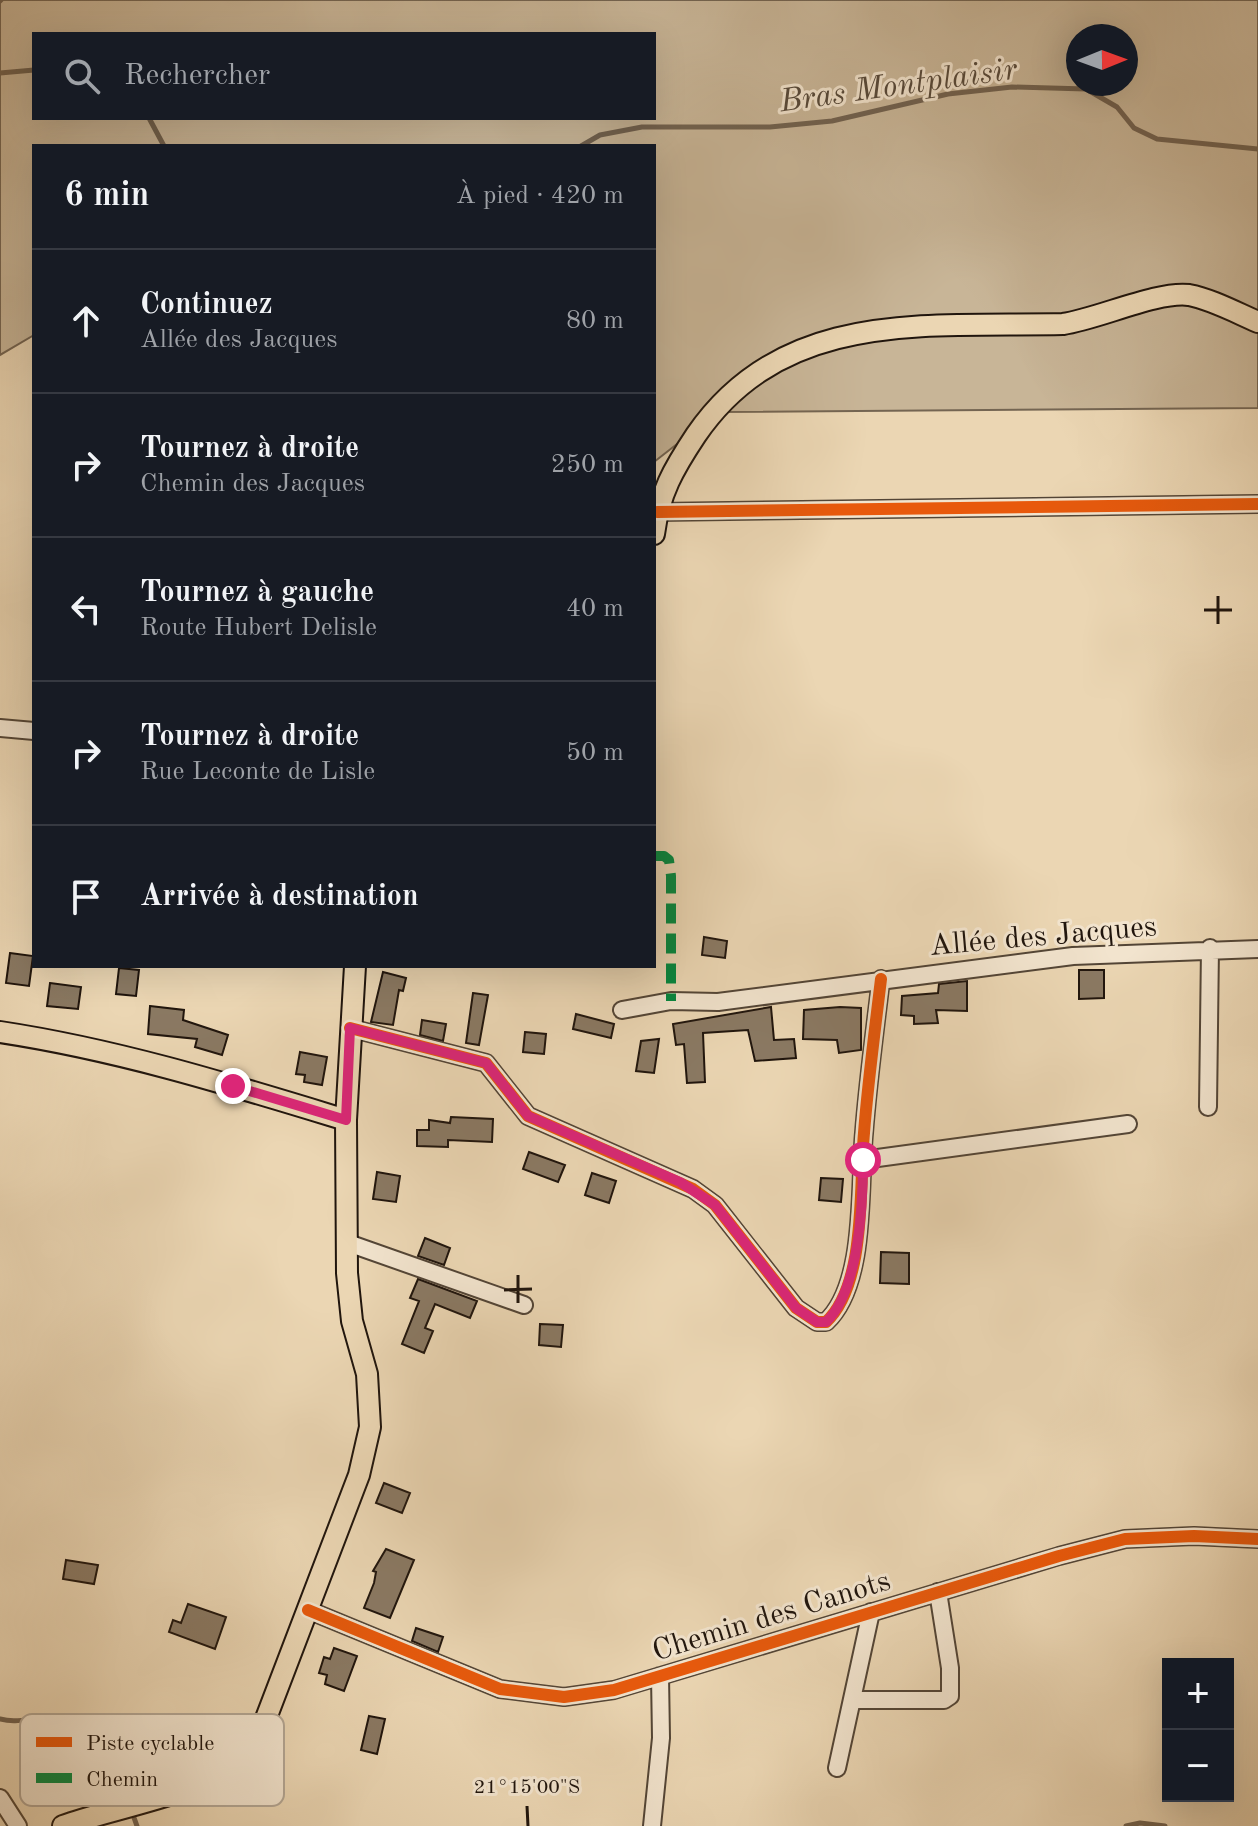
<!DOCTYPE html>
<html lang="fr">
<meta charset="utf-8">
<style>
:root{--surface:#171b24;--page:#20242c;--text:#f1f3f6;--muted:#9ea1a6;--line:#363941}
body{margin:0;font-family:"Old Standard TT",serif;background:var(--page);color:var(--text)}
.controls{position:absolute;right:24px;bottom:24px;display:grid;overflow:hidden;border-radius:0px;box-shadow:0 8px 32px #0002}
.controls button{width:72px;height:72px;display:grid;place-items:center;padding:0;border:0;border-bottom:2px solid var(--line);background:var(--surface);color:var(--text);font:40px sans-serif}
.compass{position:absolute;left:1066px;top:24px;width:72px;height:72px;border-radius:50%;background:var(--surface);box-shadow:0 8px 32px #0002;rotate:89deg}
.stop{position:absolute;width:24px;height:24px;margin:-18px;border:6px solid #db2777;border-radius:50%;background:#fff}
.stop.end{background:#db2777;border-color:#fff;box-shadow:0 2px 8px #0008}
.list{margin:0;padding:0;list-style:none}
h2{display:flex;justify-content:space-between;align-items:center;height:104px;margin:0;padding:0 32px;font-size:34px}
h2 small{font-size:26px;font-weight:400;color:var(--muted)}
.list li{display:grid;grid-template-columns:52px 1fr auto;gap:24px;align-items:center;box-sizing:border-box;height:144px;padding:0 32px;border-top:2px solid var(--line)}
.list b{display:block;font-size:30px;white-space:nowrap}
.list p{margin:0;font-size:26px;white-space:nowrap;color:var(--muted)}
.list em{font-size:26px;font-style:normal;color:var(--muted)}
.icon{flex:none;width:44px;height:44px;fill:none;stroke:currentColor;stroke-width:2;stroke-linecap:round;stroke-linejoin:round}
.map{position:relative;flex:none;width:1258px;height:1826px;overflow:hidden}
.search{position:absolute;background:var(--surface);box-shadow:0 8px 32px #0002;left:32px;top:32px;width:624px;height:88px;display:flex;align-items:center;gap:20px;box-sizing:border-box;padding:0 28px;border-radius:0px;color:var(--muted);font-size:30px}
.panel{position:absolute;background:var(--surface);box-shadow:0 8px 32px #0002;left:32px;top:144px;width:624px;height:824px;border-radius:0px}
.map>svg:first-child{display:block}
.green{fill:#c8b597;stroke:#746552;stroke-width:2;fill-rule:evenodd}
.lines{fill:none;stroke-linecap:round;stroke-linejoin:round}
.stream{stroke:#70614f;stroke-width:5}
.building{fill:#8a7963;stroke:#20150d;stroke-width:2}
.minor-casing{stroke:#534536;stroke-width:20}
.major-casing{stroke:#20150d;stroke-width:24}
.minor{stroke:#f2e4ce;stroke-width:16}
.major{stroke:#ebd6b3;stroke-width:20}
.quiet{stroke:#00873e;stroke-width:10;stroke-dasharray:20 10;stroke-linecap:butt}
.cycleway-casing{stroke:#f2e4ce;stroke-width:17}
.cycleway{stroke:#e8590c;stroke-width:12}
.route{stroke:#db2777;stroke-width:10}
.ticks{fill:none;stroke:#20150d;stroke-width:3}
.labels{text-anchor:middle;stroke-width:6;stroke-linejoin:round;paint-order:stroke}
.street-label{font-size:30px;fill:#20150d;stroke:#f2e4ce}
.water-label{font-size:32px;font-style:italic;fill:#564839;stroke:#f2e4ce}
.key{fill:#f2e4ce;stroke:#b3a694;stroke-width:2}
.key-label{font-size:22px;fill:#20150d}
.ticks-label{font-size:20px;text-anchor:middle;fill:#20150d;stroke:#f2e4ce;stroke-width:6;stroke-linejoin:round;paint-order:stroke}
</style>
<div class="map">
<svg width="1258" height="1826" viewBox="0 0 1258 1826">
<rect width="100%" height="100%" fill="#ebd6b3"/>
<filter id="stains"><feTurbulence type="fractalNoise" baseFrequency=".0025" numOctaves="4"/><feColorMatrix values="0 0 0 0 .2 0 0 0 0 .09 0 0 0 0 .02 0 0 0 .5 -.17"/></filter>
<radialGradient id="worn" r=".72"><stop offset=".6" stop-color="#630" stop-opacity="0"/><stop offset="1" stop-color="#630" stop-opacity=".3"/></radialGradient>
<path class="green" d="M0 0H1258V408L718 412 654 462V146H34V335L0 355ZM34 34H654V118H34ZM1078 36H1126V84H1078Z"/>
<g class="lines">
<path class="stream" d="M0 1 1 0
M0 73 34 70
M149 118 164 146
M581 146 600 135 642 127H770L832 121 948 94 1012 87 1086 89 1117 107 1134 128 1157 139 1258 149
M0 1719C18 1724 32 1717 50 1718 90 1719 129 1744 143 1781L134 1799
M132 1812 137 1826
M1126 1826 1140 1823 1165 1826"/>
</g>
<path class="building" d="M704 937 727 941 725 958 702 955Z
M10 953 33 956 29 986 6 983Z
M119 968 139 970 136 996 116 994Z
M1079 970H1104V998L1079 999Z
M383 972 406 978 403 991 399 990 393 1025 371 1022Z
M967 981V1011L936 1010 938 1023 914 1024V1016L901 1015 902 996 938 993 939 984Z
M50 983 81 987 78 1009 47 1006Z
M473 993 488 995 479 1045 466 1043Z
M150 1006 184 1010 183 1020 228 1035 222 1055 195 1047 197 1039 148 1034Z
M771 1007 774 1040 794 1039 796 1058 755 1061 748 1030 703 1033 705 1082 687 1083 684 1044 676 1045 673 1024Z
M840 1007 861 1008V1050L839 1053 837 1040 803 1039 804 1010Z
M576 1014 614 1024 611 1038 573 1029Z
M422 1020 446 1024 443 1041 420 1035Z
M525 1032 546 1034 544 1054 523 1052Z
M659 1039 654 1073 636 1071 641 1041Z
M300 1052 327 1057 322 1085 304 1082 305 1075 296 1074Z
M451 1117 493 1119 492 1142 448 1140V1147L417 1146V1130H429V1120L450 1123Z
M529 1152 565 1165 558 1182 523 1169Z
M377 1172 400 1176 396 1202 373 1199Z
M592 1173 616 1181 609 1203 585 1195Z
M821 1178 843 1179 841 1202 819 1200Z
M425 1238 450 1248 444 1265 418 1256Z
M881 1252 909 1253V1284L880 1283Z
M418 1279 477 1301 470 1318 435 1304 425 1328 433 1331 424 1353 402 1344 419 1301 410 1298Z
M540 1324 563 1325 561 1347 539 1345Z
M384 1483 410 1493 402 1513 376 1503Z
M386 1549 414 1560 390 1618 364 1608 374 1583 376 1572 373 1571Z
M66 1560 98 1565 94 1584 63 1579Z
M188 1604 226 1617 215 1649 169 1632 173 1620 181 1623Z
M416 1628 443 1637 438 1652 412 1641Z
M334 1648 357 1656 344 1691 325 1684 327 1675 319 1673 324 1657 330 1659Z
M369 1716 385 1719 377 1754 361 1750Z"/>
<g class="lines">
<g class="minor-casing">
<path id="minor" d="M657 512 1258 504
M0 728 34 731
M622 1010 671 1001 718 1002 1073 956 1258 949
M350 1028 486 1063 528 1116 693 1189 715 1205 796 1308 817 1322H826C867 1284 859 1185 864 1133 868 1081 875 1030 881 979
M1208 1107 1210 948
M863 1160 1128 1124
M348 1243 524 1305
M308 1610 500 1689 564 1697 614 1690 1059 1556 1125 1539 1194 1536 1258 1539
M852 1700H944L950 1696V1668L938 1592
M837 1768 871 1612
M0 1798 18 1826
M652 1826 661 1738 660 1676"/>
</g>
<g class="major-casing">
<path id="major" d="M654 534C659 494 674 468 696 435 783 308 928 327 1063 324 1098 319 1157 291 1189 295 1211 299 1237 313 1258 322
M0 1032C119 1050 231 1085 346 1120
M63 1826C109 1809 204 1793 237 1763 246 1756 253 1744 260 1734L359 1475 370 1427 367 1374 352 1321 347 1273 346 1120 355 966"/>
</g>
<use href="#minor" class="minor"/>
<use href="#major" class="major"/>
<path class="quiet" d="M654 856H664L669 860 671 876V1001"/>
<g class="cycleway-casing">
<path id="cycleway" d="M657 512 1258 504
M350 1028 486 1063 528 1116 693 1189 715 1205 796 1308 817 1322H826C867 1284 859 1185 864 1133 868 1081 875 1030 881 979
M308 1610 500 1689 564 1697 614 1690 1059 1556 1125 1539 1194 1536 1258 1539"/>
</g>
<use href="#cycleway" class="cycleway"/>
</g>
<g class="lines">
<path class="route" d="M233 1086 346 1120 350 1028 486 1063 528 1116 680 1182 715 1205 796 1308 817 1322H826C859 1291 863 1205 863 1160"/>
</g>
<path class="ticks" d="M1218 596V624M1204 610H1232M518 1275V1303M504 1290 532 1289M527 1806 528 1826"/>
<g class="labels">
<g class="street-label">
<text transform="translate(1043 935) rotate(-5)" y="10">Allée des Jacques</text>
<text transform="translate(771 1615) rotate(-17)" y="10">Chemin des Canots</text>
</g>
<g class="water-label">
<text transform="translate(898 84) rotate(-8)" y="11">Bras Montplaisir</text>
</g>
</g>
<rect x="20" y="1714" width="264" height="92" rx="12" class="key"/>
<rect x="36" y="1737" width="36" height="10" fill="#e8590c"/>
<rect x="36" y="1773" width="36" height="10" fill="#00873e"/>
<g class="key-label">
<text x="86" y="1750">Piste cyclable</text>
<text x="86" y="1786">Chemin</text>
</g>
<g class="ticks-label">
<text x="527" y="1793">21°15'00"S</text>
</g>
<rect width="100%" height="100%" filter="url(#stains)"/>
<rect width="100%" height="100%" fill="url(#worn)"/>
</svg>
<div class="controls">
<button>+</button>
<button>−</button>
</div>
<svg class="compass" viewBox="-18 -18 36 36"><path d="M0-13l5 13h-10z" fill="#e53935"/><path d="M0 13l5-13h-10z" fill="#9ea1a6"/></svg>
<div class="stop" style="left:863px;top:1160px"></div>
<div class="stop end" style="left:233px;top:1086px"></div>
<div class="search"><svg class="icon" aria-label="search" viewBox="0 0 24 24"><circle cx="10" cy="10" r="6"/><path d="M15 15l6 6"/></svg>Rechercher</div>
<section class="panel">
<h2>6 min<small>À pied · 420 m</small></h2>
<ul class="list">
<li><svg class="icon" aria-label="ahead" viewBox="0 0 24 24"><path d="M12 20V5M6 11l6-6 6 6"/></svg><div><b>Continuez</b><p>Allée des Jacques</p></div><em>80 m</em></li>
<li><svg class="icon" aria-label="right" viewBox="0 0 24 24"><path d="M7 20v-9h11M14 6l5 5-5 5"/></svg><div><b>Tournez à droite</b><p>Chemin des Jacques</p></div><em>250 m</em></li>
<li><svg class="icon" aria-label="left" viewBox="0 0 24 24"><path d="M17 20v-9H6M10 6l-5 5 5 5"/></svg><div><b>Tournez à gauche</b><p>Route Hubert Delisle</p></div><em>40 m</em></li>
<li><svg class="icon" aria-label="right" viewBox="0 0 24 24"><path d="M7 20v-9h11M14 6l5 5-5 5"/></svg><div><b>Tournez à droite</b><p>Rue Leconte de Lisle</p></div><em>50 m</em></li>
<li><svg class="icon" aria-label="arrive" viewBox="0 0 24 24"><path d="M6 21V4h12l-3 4 3 4H6"/></svg><div><b>Arrivée à destination</b></div></li>
</ul>
</section>
</div>
